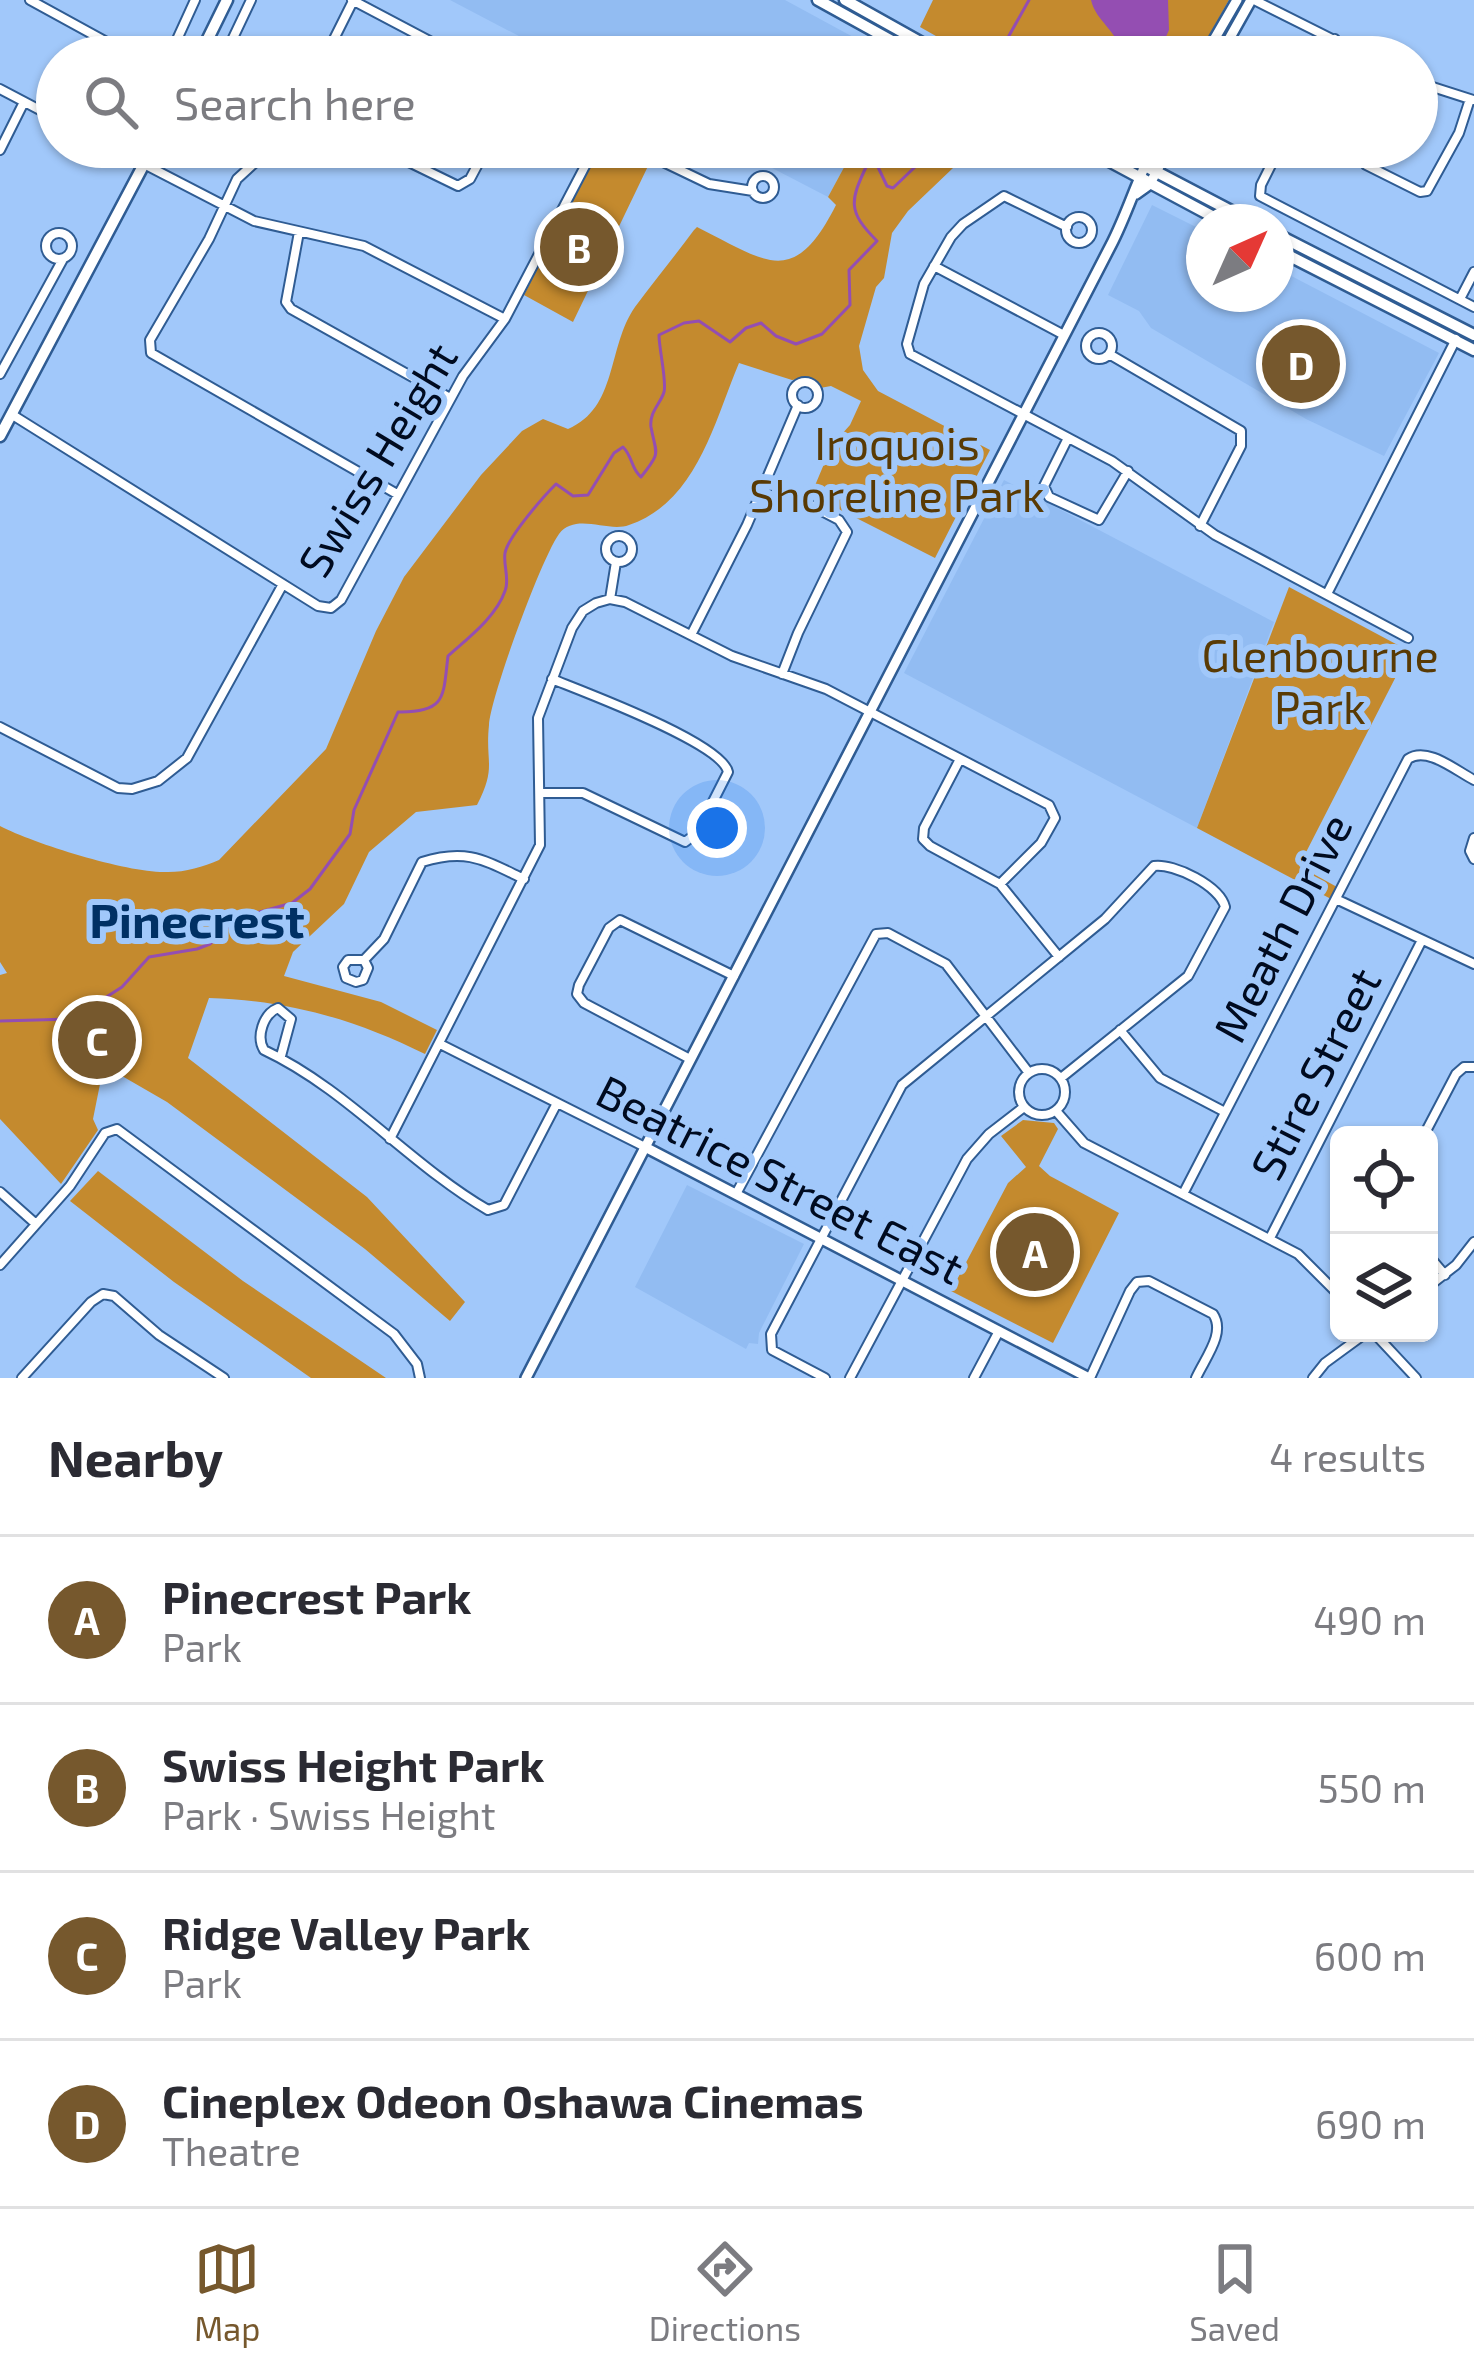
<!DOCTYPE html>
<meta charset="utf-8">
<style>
:root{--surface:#fff;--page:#f7f7f7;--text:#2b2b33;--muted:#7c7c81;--line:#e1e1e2;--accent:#76582d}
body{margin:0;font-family:"Exo 2",sans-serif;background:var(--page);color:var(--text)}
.controls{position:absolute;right:36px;bottom:36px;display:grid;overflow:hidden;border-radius:18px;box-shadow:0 3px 9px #0004}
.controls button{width:108px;height:108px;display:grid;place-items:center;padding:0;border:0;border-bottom:3px solid var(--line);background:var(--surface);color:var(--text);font:60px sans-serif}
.compass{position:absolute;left:1186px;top:204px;width:108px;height:108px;border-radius:50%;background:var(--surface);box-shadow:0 3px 9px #0004;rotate:45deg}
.you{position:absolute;left:717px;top:828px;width:42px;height:42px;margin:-30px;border:9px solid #fff;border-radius:50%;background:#1a73e8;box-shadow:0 0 0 18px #1a73e833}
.badge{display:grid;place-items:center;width:78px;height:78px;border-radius:50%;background:var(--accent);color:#fff;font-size:39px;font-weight:700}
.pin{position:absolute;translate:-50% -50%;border:6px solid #fff;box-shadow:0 3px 12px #0006}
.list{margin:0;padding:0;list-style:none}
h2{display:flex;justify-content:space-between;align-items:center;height:156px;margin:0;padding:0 48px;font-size:51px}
h2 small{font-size:39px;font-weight:400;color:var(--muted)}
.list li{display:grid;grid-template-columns:78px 1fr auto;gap:36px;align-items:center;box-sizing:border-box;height:168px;padding:0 48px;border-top:3px solid var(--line)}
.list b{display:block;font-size:45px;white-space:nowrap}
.list p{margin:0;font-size:39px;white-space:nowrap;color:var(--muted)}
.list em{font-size:39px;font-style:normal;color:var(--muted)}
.icon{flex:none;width:66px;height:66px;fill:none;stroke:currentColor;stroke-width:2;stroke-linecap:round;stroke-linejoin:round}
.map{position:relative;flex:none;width:1474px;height:1378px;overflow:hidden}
.search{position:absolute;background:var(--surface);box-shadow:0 3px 9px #0004;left:36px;right:36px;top:36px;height:132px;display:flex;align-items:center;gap:30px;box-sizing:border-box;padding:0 42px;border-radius:66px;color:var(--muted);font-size:45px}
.sheet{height:828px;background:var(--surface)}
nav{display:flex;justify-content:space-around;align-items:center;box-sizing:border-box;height:168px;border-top:3px solid var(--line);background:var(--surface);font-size:33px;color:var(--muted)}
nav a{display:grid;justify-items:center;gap:6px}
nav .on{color:var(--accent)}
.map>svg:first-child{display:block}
.built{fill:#92bcf2}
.green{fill:#c48a2e}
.water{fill:#944eb2}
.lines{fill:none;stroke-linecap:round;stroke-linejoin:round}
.stream{stroke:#944eb2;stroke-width:3}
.minor-casing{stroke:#2f5c93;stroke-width:12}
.tertiary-casing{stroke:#2f5c93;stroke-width:14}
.secondary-casing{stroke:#2f5c93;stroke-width:15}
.minor{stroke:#fff;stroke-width:8}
.tertiary{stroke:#fff;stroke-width:9}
.secondary{stroke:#fff;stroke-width:10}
.labels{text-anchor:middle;stroke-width:12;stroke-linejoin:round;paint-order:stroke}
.park-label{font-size:45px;fill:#593a04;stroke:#a1c8fa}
.street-label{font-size:45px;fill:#000b20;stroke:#a1c8fa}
.neighbourhood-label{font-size:48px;font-weight:bold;fill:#003064;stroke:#a1c8fa}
</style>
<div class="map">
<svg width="1474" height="1378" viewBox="0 0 1474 1378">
<rect width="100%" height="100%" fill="#a1c8fa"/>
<path class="built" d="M450 0H785L890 57H559Z
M732 147H855L828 197Z
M1152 205 1204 231V294H1276V268L1439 353 1384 456 1306 419 1151 328 1139 311 1108 295Z
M1004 480 1274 622 1197 828 904 673Z
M687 1185 804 1244 759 1333 758 1344 749 1343 746 1349 635 1287Z"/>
<path class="green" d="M933 0H1229L1197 57H973L920 27Z
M600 147H621L650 162 573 322 524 295Z
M855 147H997L994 153 953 168 908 211 892 233 884 278 876 287 859 346 863 370 878 391 990 450 935 558 811 495 832 445 850 425 861 401 831 386 820 388 808 377 792 380 739 363C714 422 697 502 629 525 608 533 576 512 559 534 542 557 491 695 489 725 485 763 497 766 477 805L416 812 369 852 344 904 293 952 284 976 381 1002 437 1030 425 1054C354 1019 287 1000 209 998L188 1058 367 1197 465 1302 450 1321 365 1249 167 1102 122 1076 101 1079 93 1119 98 1130 61 1184 0 1119V975L7 973 0 962V826C35 844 125 872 164 872 183 873 202 867 219 860L326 749 376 631 404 577 481 475 522 431 543 419 568 429C618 408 607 347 635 307 654 281 675 256 694 230L697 227C766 261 793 290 836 205L828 197Z
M1289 587 1409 651 1299 866 1337 887 1331 899 1197 828Z
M1023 1120 1054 1123 1058 1129 1039 1166 1050 1176 1119 1213 1053 1343 951 1291 1008 1183 1026 1167 1001 1136Z
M98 1171 243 1281 386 1378H311L174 1282 70 1201Z"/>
<path class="water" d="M1091 0H1168L1169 30 1157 57H1123C1118 30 1096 22 1091 0Z"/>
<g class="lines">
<path class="stream" d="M1001 50 1029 0
M0 1021 72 1019 122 987 149 957 197 949 210 944 238 918 292 903 310 889 350 834 354 810 398 712C447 713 443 696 448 656 468 638 496 617 505 591 510 580 503 565 505 553 508 537 543 497 556 484L573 496 588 495 614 453 623 447C633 457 631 469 641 477 662 451 656 455 651 427 649 412 661 403 664 392 667 382 659 349 659 335L684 323 699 321 730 342 746 328 761 323 776 336 796 344 822 334 850 305 849 270 877 241C847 211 850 201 867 165H877L887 186 893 188 915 167 924 147"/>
<g class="minor-casing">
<path id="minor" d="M30 0 134 57
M352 0 460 57
M1254 0 1368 57
M169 57 195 0
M224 57 251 0
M325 57 353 1
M1326 57 1335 39
M1417 82 1473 100
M0 89 57 119
M111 147 254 221 364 246 505 319
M272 147 237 179 209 239 150 340 151 353 397 494
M378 147 458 186 470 179 487 147
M632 147 709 184 753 191
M1280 147 1261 185 1260 196 1474 307
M1365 147 1366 165 1420 192 1427 191 1459 133 1470 99
M0 150 24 102
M752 187a11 11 0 1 1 22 0a11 11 0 1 1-22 0Z
M1066 230a13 13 0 1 1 26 0a13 13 0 1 1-26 0Z
M1067 227 1004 196 963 224 951 237 924 284 907 344 910 354 1112 461 1215 535 1408 638
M299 232 286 302 291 309 450 398
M46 246a13 13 0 1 1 26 0a13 13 0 1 1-26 0Z
M934 266 1064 335
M1460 299 1474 272
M1086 346a13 13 0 1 1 26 0a13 13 0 1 1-26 0Z
M1109 354 1241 431V446L1200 526
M0 374 63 259
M792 395a13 13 0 1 1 26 0a13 13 0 1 1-26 0Z
M11 414 318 606 331 608 341 600 463 376 505 319 595 147
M1068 438 1044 486 1049 497 1099 520 1128 471
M766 482 839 520 847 532 798 633 782 674
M606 549a13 13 0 1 1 26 0a13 13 0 1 1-26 0Z
M1327 594 1456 339
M610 599 616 562
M691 635 747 525 798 405
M0 727 118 788 132 789 158 781 187 758 283 584
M960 759 924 828 923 839 930 846 1000 884 1059 957
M541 793H583L685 842 697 833 728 772C722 743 584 692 552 679
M1474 838 1470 851 1474 859
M1336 899 1474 964
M364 960 368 968 363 980 356 982 346 978 343 967 348 960H364L384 939 422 862C467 848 484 860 524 879
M1120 1030 1160 1078 1225 1112
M440 1044 645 1147
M281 1056 291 1019 278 1008C263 1014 256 1037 264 1050 347 1089 409 1164 488 1210L504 1205 557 1103
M690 1059 584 1003 577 994 579 985 609 928 620 920 734 976
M1019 1092a23 23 0 1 1 46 0a23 23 0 1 1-46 0Z
M1056 1111 1084 1143 1298 1254 1339 1295
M1424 1135 1456 1074 1464 1067H1474
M390 1139 540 845 538 718 572 628 583 611 596 603 610 599 625 602 732 656 826 689 1049 805 1055 818 1041 843 1000 884
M0 1192 36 1224
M736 1194 876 934 888 933 946 964 1029 1073
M1183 1194 1408 759C1427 746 1455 770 1474 780
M1270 1238 1422 940
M1429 1256 1445 1275
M0 1265 70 1186 105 1133 117 1129 394 1334 417 1364 420 1378
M1429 1286 1456 1265 1474 1242
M1374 1333 1416 1378
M22 1378 91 1302 103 1294 114 1296 159 1335 224 1378
M825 1378 772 1350 771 1334 902 1085 1105 919 1154 866C1174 863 1220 886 1225 907L1188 976 1061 1078
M850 1378 967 1159 989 1134 1024 1107
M974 1378 999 1331
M1090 1378 1130 1291 1137 1282 1149 1281 1213 1314C1226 1333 1205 1358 1196 1378
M1313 1378 1325 1363 1366 1333"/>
</g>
<g class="tertiary-casing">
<path id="tertiary" d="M1204 57 1237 0
M1219 57 1251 0
M1136 194 1150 184 1169 147
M645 1147 1089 1378
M526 1378 1111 245C1128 212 1137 179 1154 147"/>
</g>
<g class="secondary-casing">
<path id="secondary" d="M818 0 921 57
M845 0 947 57
M199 57 227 0
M1083 147 1223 222
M1109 147 1252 222
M1276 234 1474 335
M1276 249 1474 350
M0 436 153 147"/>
</g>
<use href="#minor" class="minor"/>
<use href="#tertiary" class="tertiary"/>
<use href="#secondary" class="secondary"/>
</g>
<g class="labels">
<g class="park-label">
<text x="897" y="460">Iroquois<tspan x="897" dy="52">Shoreline Park</tspan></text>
<text x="1320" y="672">Glenbourne<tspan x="1320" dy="52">Park</tspan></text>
</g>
<g class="street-label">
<text transform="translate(378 460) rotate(-59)" y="16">Swiss Height</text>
<text transform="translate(1283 928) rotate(-63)" y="16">Meath Drive</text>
<text transform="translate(1316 1074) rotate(-63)" y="16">Stire Street</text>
<text transform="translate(780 1180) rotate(27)" y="16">Beatrice Street East</text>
</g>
<g class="neighbourhood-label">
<text x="197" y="938">Pinecrest</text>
</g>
</g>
</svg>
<div class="controls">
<button><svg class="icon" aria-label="locate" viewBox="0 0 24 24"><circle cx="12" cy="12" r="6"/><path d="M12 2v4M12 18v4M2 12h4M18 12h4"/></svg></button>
<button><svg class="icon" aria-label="layers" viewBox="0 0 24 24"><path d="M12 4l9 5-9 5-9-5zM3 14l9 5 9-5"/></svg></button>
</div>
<svg class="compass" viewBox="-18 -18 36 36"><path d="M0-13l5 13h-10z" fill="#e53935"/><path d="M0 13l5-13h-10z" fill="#7c7c81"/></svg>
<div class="you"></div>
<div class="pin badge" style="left:1035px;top:1252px">A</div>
<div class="pin badge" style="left:579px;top:247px">B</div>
<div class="pin badge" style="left:97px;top:1040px">C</div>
<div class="pin badge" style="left:1301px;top:364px">D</div>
<div class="search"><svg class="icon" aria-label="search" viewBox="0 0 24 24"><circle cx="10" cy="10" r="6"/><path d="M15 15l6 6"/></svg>Search here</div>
</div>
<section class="sheet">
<h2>Nearby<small>4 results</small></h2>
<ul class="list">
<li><span class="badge">A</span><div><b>Pinecrest Park</b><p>Park</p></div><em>490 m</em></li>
<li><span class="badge">B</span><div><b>Swiss Height Park</b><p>Park · Swiss Height</p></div><em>550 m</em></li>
<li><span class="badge">C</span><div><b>Ridge Valley Park</b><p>Park</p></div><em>600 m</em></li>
<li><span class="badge">D</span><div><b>Cineplex Odeon Oshawa Cinemas</b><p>Theatre</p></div><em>690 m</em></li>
</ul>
</section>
<nav>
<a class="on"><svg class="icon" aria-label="map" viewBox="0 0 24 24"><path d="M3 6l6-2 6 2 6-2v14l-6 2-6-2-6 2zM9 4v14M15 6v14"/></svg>Map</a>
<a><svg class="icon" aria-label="directions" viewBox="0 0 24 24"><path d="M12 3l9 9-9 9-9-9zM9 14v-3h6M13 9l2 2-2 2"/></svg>Directions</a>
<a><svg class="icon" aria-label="saved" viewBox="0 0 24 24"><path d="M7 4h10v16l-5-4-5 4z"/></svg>Saved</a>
</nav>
